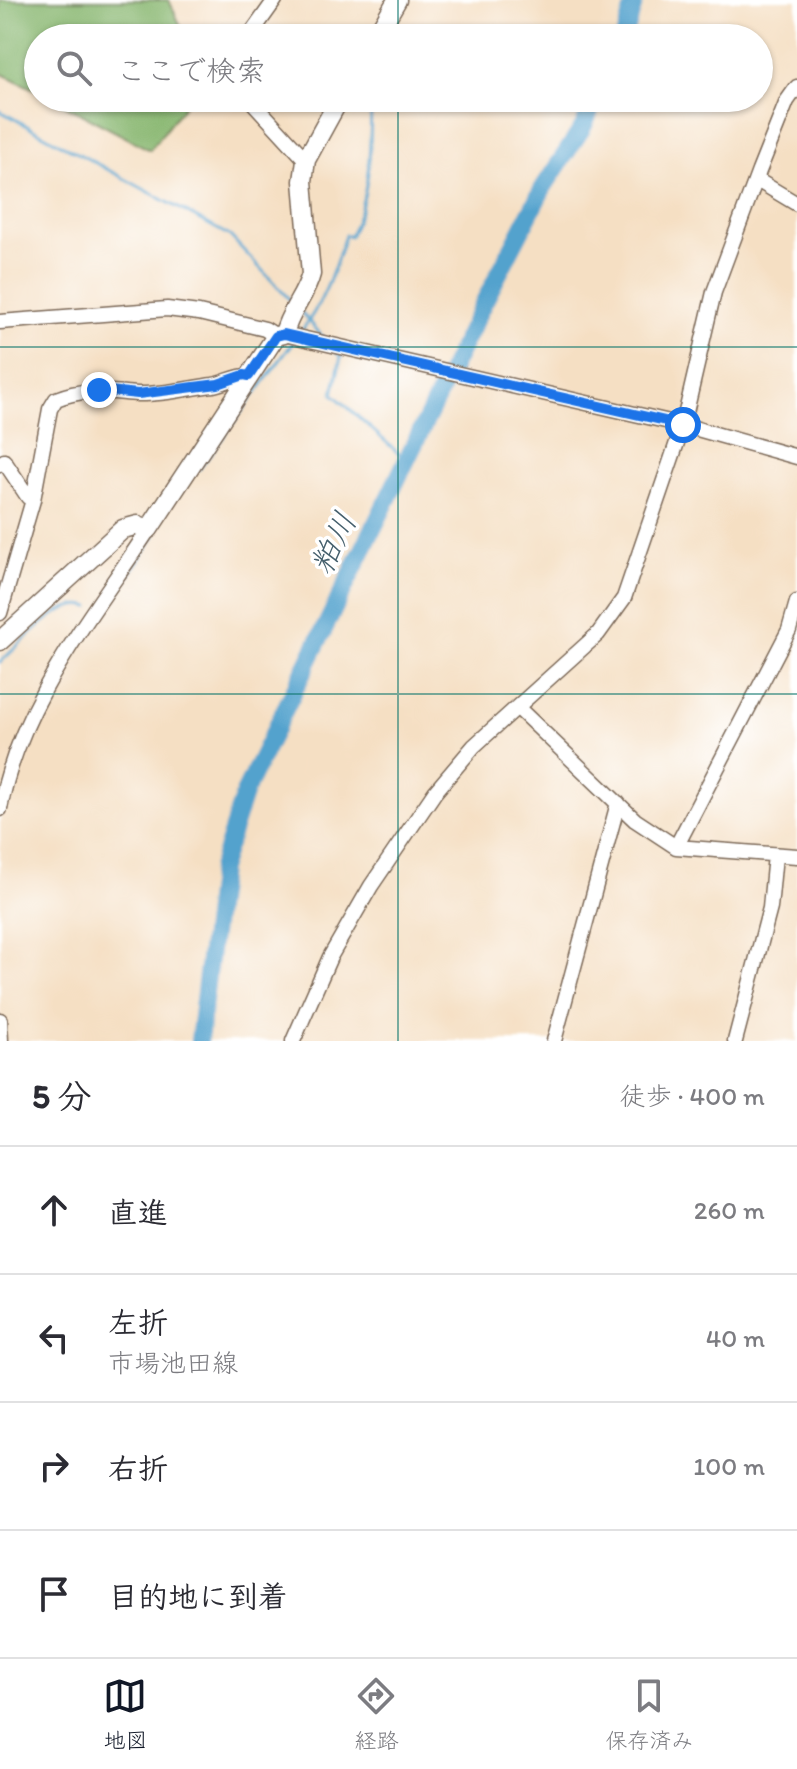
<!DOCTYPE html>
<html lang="ja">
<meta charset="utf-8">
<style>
:root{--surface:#fff;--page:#f2f2f3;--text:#2b2b33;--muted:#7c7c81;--line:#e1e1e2;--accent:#111827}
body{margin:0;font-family:Itim,"Klee One",sans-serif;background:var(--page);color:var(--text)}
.stop{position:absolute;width:24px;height:24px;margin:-18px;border:6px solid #1a73e8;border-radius:50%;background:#fff}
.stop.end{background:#1a73e8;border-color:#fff;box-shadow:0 2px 8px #0008}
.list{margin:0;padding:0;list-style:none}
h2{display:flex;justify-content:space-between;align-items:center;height:104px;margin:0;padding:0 32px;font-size:34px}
h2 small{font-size:26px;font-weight:400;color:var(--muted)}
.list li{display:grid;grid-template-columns:52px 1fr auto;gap:24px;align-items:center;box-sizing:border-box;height:128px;padding:0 32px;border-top:2px solid var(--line)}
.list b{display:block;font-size:30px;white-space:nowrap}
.list p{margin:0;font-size:26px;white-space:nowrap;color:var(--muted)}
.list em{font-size:26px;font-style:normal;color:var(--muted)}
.icon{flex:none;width:44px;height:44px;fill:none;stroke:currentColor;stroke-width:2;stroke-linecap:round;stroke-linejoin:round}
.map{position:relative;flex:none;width:797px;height:1041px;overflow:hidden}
.search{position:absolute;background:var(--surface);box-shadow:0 2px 6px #0004;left:24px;right:24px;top:24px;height:88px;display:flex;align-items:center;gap:20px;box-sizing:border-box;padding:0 28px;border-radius:44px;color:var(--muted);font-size:30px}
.sheet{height:616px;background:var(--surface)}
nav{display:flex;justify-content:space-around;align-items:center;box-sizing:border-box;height:112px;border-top:2px solid var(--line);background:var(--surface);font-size:22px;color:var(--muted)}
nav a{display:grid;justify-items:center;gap:4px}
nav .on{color:var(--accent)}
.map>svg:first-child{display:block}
.forest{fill:#8ab872;stroke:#627148;stroke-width:2}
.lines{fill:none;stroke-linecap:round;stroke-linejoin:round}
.stream{stroke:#53a2cd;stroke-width:3}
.river{stroke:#53a2cd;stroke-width:18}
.minor-casing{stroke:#7c6958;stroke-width:17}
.major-casing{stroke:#7c6958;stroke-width:21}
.minor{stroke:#fff;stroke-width:14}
.major{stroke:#fff;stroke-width:18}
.route{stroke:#1a73e8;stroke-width:10}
.grid{fill:none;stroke:#0f766e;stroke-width:2;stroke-opacity:0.55}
.labels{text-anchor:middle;stroke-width:7;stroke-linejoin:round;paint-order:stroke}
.water-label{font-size:32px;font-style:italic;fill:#46606d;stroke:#fff}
</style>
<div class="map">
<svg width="797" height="1041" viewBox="0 0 797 1041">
<rect width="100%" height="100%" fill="#fff"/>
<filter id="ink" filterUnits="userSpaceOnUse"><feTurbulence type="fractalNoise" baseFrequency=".0125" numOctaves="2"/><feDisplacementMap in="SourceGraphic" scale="16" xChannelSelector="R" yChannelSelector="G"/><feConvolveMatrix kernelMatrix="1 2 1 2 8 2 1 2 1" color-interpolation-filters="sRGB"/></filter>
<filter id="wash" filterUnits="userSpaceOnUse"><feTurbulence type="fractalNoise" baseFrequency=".006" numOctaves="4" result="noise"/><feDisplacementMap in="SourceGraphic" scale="32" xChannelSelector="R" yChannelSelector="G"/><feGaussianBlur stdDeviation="1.8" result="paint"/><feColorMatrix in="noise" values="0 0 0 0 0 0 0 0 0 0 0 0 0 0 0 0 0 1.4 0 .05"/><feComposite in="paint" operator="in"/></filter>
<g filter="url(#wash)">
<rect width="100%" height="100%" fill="#f5dfc3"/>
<path class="forest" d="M0 0H169L186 38H38V91L0 73Z
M51 98H190L150 150Z"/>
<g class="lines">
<path class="stream" d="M0 111 230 236 291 301
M302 313 323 337
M299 334C323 304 334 271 345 235L350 236C372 193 370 145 371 98
M336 352 341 357 333 394 407 461
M199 469 295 340
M101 612 119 591 155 535
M0 662C21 645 61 595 90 607"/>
<path class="river" d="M624 38 635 0
M199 1041 220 869 245 791 479 312 543 188 583 127 596 98"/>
</g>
</g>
<g filter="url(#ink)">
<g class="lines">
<g class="minor-casing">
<path id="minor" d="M248 38 275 0
M249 98 306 160
M757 180 797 204
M0 322 167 309 199 313 265 329 276 336
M284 334 683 425 797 457
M0 464 4 461 28 497 33 500
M0 613 33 500 50 409 56 399C85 387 108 392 137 394 161 395 189 388 213 385 225 383 237 375 249 376
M518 708 635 820 676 847 797 856
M0 809C19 704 92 616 149 529
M676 847 789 630 797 602
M0 1020 1 1041
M293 1041 330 957 371 886 435 792 474 746 598 634 624 598 683 425 714 292 759 171 787 101 797 87
M554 1041 618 803
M735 1041 770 908 775 855"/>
</g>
<g class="major-casing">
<path id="major" d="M375 38 397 0
M0 641 123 529 138 525 149 529 276 336 284 334C289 312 306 295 311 274L303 181 306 160 340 98"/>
</g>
<use href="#minor" class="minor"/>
<use href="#major" class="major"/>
</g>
</g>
<g class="lines" filter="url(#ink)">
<path class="route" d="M99 390 138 394 218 384 244 375 249 376 276 336 284 334 683 425"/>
</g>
<path class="grid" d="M398 0V38M398 98V1041M0 347H797M0 694H797"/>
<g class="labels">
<g class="water-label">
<text transform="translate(333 543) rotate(-64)" y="11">粕川</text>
</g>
</g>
</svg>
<div class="stop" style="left:683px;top:425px"></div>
<div class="stop end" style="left:99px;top:390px"></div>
<div class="search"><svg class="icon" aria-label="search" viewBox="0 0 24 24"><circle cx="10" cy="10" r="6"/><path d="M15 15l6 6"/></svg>ここで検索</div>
</div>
<section class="sheet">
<h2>5 分<small>徒歩 · 400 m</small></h2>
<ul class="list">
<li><svg class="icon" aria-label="ahead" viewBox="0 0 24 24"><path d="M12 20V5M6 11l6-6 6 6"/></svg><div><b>直進</b></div><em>260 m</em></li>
<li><svg class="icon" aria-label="left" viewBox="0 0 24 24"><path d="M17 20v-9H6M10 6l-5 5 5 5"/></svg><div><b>左折</b><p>市場池田線</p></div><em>40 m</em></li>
<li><svg class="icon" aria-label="right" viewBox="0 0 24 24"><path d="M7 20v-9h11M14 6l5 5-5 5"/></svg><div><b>右折</b></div><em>100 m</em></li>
<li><svg class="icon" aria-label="arrive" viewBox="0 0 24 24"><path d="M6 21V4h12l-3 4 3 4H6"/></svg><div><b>目的地に到着</b></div></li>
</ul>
</section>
<nav>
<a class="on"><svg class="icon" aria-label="map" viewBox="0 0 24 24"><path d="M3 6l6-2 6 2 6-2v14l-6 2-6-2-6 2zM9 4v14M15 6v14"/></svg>地図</a>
<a><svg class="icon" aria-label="directions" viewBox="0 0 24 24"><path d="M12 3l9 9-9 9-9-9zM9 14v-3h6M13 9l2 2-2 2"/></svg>経路</a>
<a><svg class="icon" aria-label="saved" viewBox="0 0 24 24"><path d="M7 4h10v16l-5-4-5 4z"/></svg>保存済み</a>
</nav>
